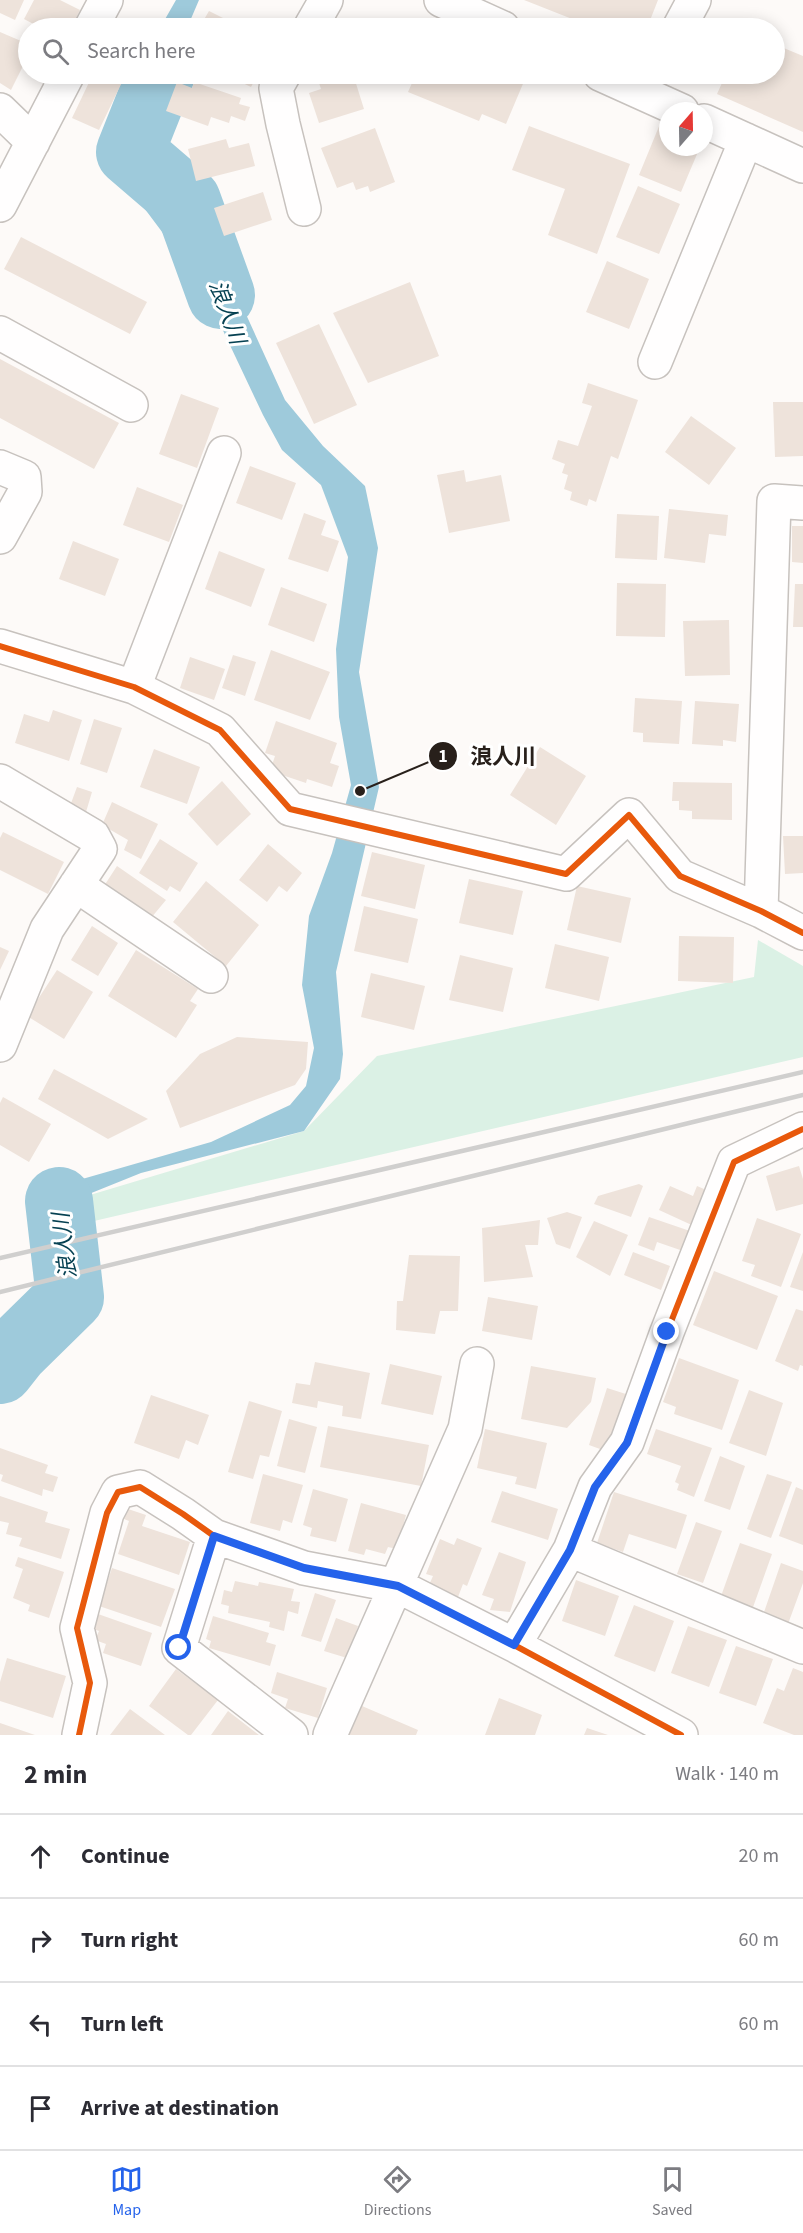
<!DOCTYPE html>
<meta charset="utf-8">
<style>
:root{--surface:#fff;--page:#f7f7f7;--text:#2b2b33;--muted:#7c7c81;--line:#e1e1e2;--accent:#2563eb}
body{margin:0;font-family:"Source Sans 3","Noto Sans JP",sans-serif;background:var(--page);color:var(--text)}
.compass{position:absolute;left:659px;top:102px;width:54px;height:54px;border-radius:50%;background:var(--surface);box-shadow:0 3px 15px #0003;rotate:20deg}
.stop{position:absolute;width:18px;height:18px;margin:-14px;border:4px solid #2563eb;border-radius:50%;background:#fff}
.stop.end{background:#2563eb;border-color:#fff;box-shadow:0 2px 6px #0008}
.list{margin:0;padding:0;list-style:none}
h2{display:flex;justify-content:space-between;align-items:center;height:78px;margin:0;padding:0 24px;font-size:26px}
h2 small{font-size:20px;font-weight:400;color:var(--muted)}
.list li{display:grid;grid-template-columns:39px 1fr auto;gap:18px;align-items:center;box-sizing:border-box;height:84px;padding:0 24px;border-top:2px solid var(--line)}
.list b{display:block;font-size:22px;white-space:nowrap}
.list em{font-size:20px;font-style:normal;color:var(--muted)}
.icon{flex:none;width:33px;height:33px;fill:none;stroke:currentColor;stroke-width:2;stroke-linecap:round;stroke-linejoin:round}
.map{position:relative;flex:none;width:803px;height:1735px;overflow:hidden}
.search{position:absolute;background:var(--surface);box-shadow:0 3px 15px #0003;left:18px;right:18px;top:18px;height:66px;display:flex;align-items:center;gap:15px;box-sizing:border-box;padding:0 21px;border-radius:33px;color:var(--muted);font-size:22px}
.sheet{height:414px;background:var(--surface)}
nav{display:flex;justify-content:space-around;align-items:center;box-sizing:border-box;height:84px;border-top:2px solid var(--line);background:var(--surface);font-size:16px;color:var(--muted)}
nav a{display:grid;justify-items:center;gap:3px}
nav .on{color:var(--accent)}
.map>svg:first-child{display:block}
.green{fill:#dbf1e5}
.water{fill:#9ecadb}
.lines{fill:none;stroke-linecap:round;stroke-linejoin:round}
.river{stroke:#9ecadb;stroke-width:68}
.building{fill:#eee3db}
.minor-casing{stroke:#c7c2be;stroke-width:36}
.minor{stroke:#fffefe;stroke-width:33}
.rail{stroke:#d0cfce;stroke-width:4.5}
.cycleway-casing{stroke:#fff;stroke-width:10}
.cycleway{stroke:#e8590c;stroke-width:6}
.route{stroke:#2563eb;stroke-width:8}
.labels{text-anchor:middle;stroke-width:6;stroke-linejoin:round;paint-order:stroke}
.water-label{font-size:22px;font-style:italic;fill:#064152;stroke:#fff}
.leader{fill:none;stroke:#28201b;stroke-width:2}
.callout-dot{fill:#28201b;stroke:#fff;stroke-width:2}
.mark-label{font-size:18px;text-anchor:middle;font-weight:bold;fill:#fff}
.callout-label{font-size:22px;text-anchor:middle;font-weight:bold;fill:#28201b;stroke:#fff;stroke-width:6;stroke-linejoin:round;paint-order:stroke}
</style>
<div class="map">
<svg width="803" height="1735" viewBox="0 0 803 1735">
<rect width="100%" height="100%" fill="#fdfaf8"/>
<path class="green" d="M758 940 803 966V1057L94 1221 80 1198 304 1131 377 1056 754 977Z"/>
<path class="water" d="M176 0H199L187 28H160Z
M141 74H170L143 153 208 231 285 400 323 446 365 486 378 548 359 672 379 787 336 972 343 1054 340 1079 304 1131 141 1173 74 1200 69 1222 80 1281 0 1370V1351L52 1290 54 1250 43 1219 51 1188 211 1142 290 1105 306 1086 314 1048 302 985 309 916 332 853 351 785 339 717 336 649 348 557 321 485 282 450 263 415 201 284 106 157Z"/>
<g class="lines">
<path class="river" d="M161 74 130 152 187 201 221 295
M0 1370 15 1351 70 1297 59 1201"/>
</g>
<path class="building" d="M0 0H24L15 20 0 13Z
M34 0H60L80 10 71 28H41L24 19Z
M524 0H658L647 28H595Z
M209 11 243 28H199Z
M0 32 28 44V56L11 90 0 83Z
M774 44 803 56V132L717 94 726 74H774Z
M93 74H126L99 130 72 118Z
M224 74H258L251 87Z
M316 74H353L364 109 319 123 309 93 321 89Z
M416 74H512L525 79 506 124 482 114 479 121 408 92Z
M177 82 192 88 194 82 241 98 239 104 250 107 245 121 231 116 229 123 211 117 208 126 166 111Z
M660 124 668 128V147H700L681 192 639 175Z
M529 126 630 164 597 254 548 235 565 189 512 170Z
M375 128 395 182 370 192 368 186 356 190 353 182 337 188 321 148Z
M226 139 229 148 249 143 255 166 196 181 188 149Z
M638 186 680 204 659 254 616 237Z
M263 192 272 220 224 236 214 208Z
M21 237 147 302 130 334 4 269Z
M607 261 649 279 629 329 586 312Z
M410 282 439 356 368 383 333 313Z
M319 324 357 405 314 424 276 343Z
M0 359 119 423 94 469 0 418Z
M588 383 638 400 618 459 611 456 596 502 589 499 587 506 570 500 572 492 564 489 568 475 562 473 565 464 552 459 558 440 578 446 592 406 582 403Z
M181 394 219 408 197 468 159 454Z
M773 402H803V456L775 457Z
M691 416 736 448 709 485 665 452Z
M250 466 296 483 282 520 236 503Z
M464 470 466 482 501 475 510 521 449 533 437 475Z
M137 487 183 505 169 542 123 525Z
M669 509 728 515 726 536 709 534 705 563 664 558Z
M304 513 326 521 321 535 339 541 328 572 288 559Z
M617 514 659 516 657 560 615 558Z
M792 526H803V563L792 562Z
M73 541 119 559 105 596 59 579Z
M219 551 265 569 251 607 205 589Z
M617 583 666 584 665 637 616 636Z
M795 584H803V627H793Z
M281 587 327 604 314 642 268 625Z
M729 620 730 675 685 676 683 621Z
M271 650 330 672 310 720 254 700Z
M233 655 256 662 245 696 222 688Z
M190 657 225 669 214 700 180 688Z
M635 698 682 701 679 744 643 742V733L633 732Z
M695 701 739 704 736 742 723 740V746L692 744Z
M53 710 82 720 69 761 15 743 24 714 49 722Z
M94 719 122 728 107 773 80 764Z
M276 721 337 743 330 763 339 766 332 787 307 779 306 783 270 771 275 756 265 753Z
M540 747 586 776 556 825 510 795Z
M154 749 200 767 187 804 140 787Z
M222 781 251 814 217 846 188 814Z
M673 782 732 783V820L692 819V811L679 810V801H672Z
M77 787 92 792 86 812 70 806Z
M112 802 158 824 141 859 124 850 128 840 102 825Z
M3 832 64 862 48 894 0 870V838Z
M783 836H803V873L785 874Z
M160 839 198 863 180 892 170 886 167 891 139 873Z
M268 844 302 873 287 892 279 886 267 902 239 880Z
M372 852 425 865 415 909 361 896Z
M117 866 166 900 151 918 104 886Z
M469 879 523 891 513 935 459 923Z
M206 881 259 925 226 966 173 922Z
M577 886 631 898 621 943 567 930Z
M364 906 418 919 408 963 354 951Z
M92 926 118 943 98 976 71 960Z
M679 936 734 937 733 983 678 981Z
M555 944 609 957 599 1001 545 988Z
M0 947 9 951 0 970Z
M136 950 198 989 190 1001 197 1005 176 1038 108 996Z
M460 955 513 968 503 1012 449 1000Z
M57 970 93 992 64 1039 27 1016Z
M371 973 425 986 414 1030 361 1017Z
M237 1037 308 1042 306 1069 295 1085 180 1128 166 1091 200 1054Z
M54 1069 148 1119 108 1139 38 1099Z
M3 1097 51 1124 29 1162 0 1145V1103Z
M799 1166 803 1179V1204L776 1211 766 1176Z
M639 1184 643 1186 631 1217 594 1204 598 1196Z
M670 1186 693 1196 697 1186 711 1192 696 1227 659 1210Z
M567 1212 582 1217 570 1249 556 1244 547 1218Z
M649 1217 690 1231 683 1251 657 1242 654 1251 638 1245Z
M757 1218 801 1234 781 1287 751 1276 755 1265 742 1261Z
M540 1220 538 1245H525L533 1277 484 1282 482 1228Z
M594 1221 628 1235 610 1276 576 1257Z
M633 1252 670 1266 661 1290 624 1275Z
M803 1252V1291L790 1287Z
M409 1255 460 1256 458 1311H440L435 1334 396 1330 397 1301H403Z
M714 1271 778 1296 757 1350 693 1325Z
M488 1297 538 1306 532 1340 482 1331Z
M796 1309 803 1311V1366L800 1365 798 1371 775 1361Z
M679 1358 739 1380 722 1430 674 1414 676 1407 663 1402Z
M315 1362 370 1373 361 1419 342 1416 343 1406 318 1401 317 1408 292 1403 296 1383 310 1385Z
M390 1364 442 1376 433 1415 381 1404Z
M531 1366 596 1378 591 1402 567 1428 521 1419Z
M607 1388 629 1395 611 1453 589 1445Z
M749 1390 783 1403 766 1456 729 1443Z
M151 1395 209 1415 198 1445 186 1440 179 1459 134 1443Z
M249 1401 282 1411 269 1457 260 1455 253 1479 228 1472Z
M289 1419 317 1427 305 1473 277 1466Z
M328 1426 429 1445 421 1486 320 1467Z
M485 1429 547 1443 536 1489 515 1484 517 1477 477 1468Z
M656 1429 712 1448 694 1497 677 1490 679 1484 675 1482 681 1466 647 1454Z
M0 1448 48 1465 45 1473 58 1477 53 1492 43 1489 42 1496 1 1481 3 1475 0 1474Z
M720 1456 745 1466 730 1510 704 1501Z
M263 1474 303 1485 292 1523 283 1520 280 1531 250 1523Z
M767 1474 792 1482 771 1538 747 1529Z
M796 1487 803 1490V1545L779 1536Z
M313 1489 348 1499 336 1542 310 1536 312 1528 303 1525Z
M502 1491 558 1509 548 1540 491 1522Z
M614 1492 687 1515 676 1549 629 1534 623 1552 597 1543Z
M0 1496 48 1512 45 1522 70 1529 61 1559 19 1546 22 1538 6 1534 9 1523 0 1521Z
M361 1503 406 1515 397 1549 388 1547 385 1554 366 1549 364 1555 348 1551Z
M128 1509 146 1515 142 1526 190 1542 179 1575 118 1554 129 1521 124 1519Z
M696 1522 722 1531 703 1583 677 1574Z
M457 1538 482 1548 467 1586 463 1584 458 1597 429 1585 433 1576 426 1574 440 1539 454 1545Z
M740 1543 772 1554 752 1610 720 1599Z
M499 1552 526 1562 510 1612 490 1610 494 1599 482 1595Z
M18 1557 64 1572 49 1618 28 1611 30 1605 13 1598 23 1569 15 1566Z
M781 1563 803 1571V1583L788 1624 763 1615Z
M112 1568 175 1589 161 1627 99 1606Z
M576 1580 619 1596 605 1636 562 1621Z
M235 1581 258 1586 259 1582 294 1589 291 1601 300 1602 298 1614 288 1611 284 1631 269 1627 270 1622 228 1613 229 1606 221 1604 224 1590 232 1592Z
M315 1593 336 1600 321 1642 301 1636Z
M634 1605 674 1621 655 1672 614 1656Z
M98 1614 152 1633 141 1666 103 1653 106 1644 95 1640 99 1631 93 1629Z
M213 1616 269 1633 266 1642 276 1645 270 1666 209 1648 211 1641 206 1639Z
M336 1618 358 1626 347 1658 324 1651Z
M688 1626 727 1640 709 1687 671 1673Z
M736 1646 773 1659 756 1706 719 1693Z
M7 1658 66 1676 53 1718 0 1701V1682Z
M793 1668 803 1672V1735H794L763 1723 777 1688 784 1691Z
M176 1669 218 1700 191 1735H188L149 1706Z
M277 1672 327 1688 318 1718 285 1708 288 1699 271 1693Z
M499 1698 542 1715 535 1735H485Z
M362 1706 418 1730 416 1735H349Z
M130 1709 165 1735H110Z
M228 1711 259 1735H211Z
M0 1723 35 1735H0Z
M587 1728 608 1735H584Z"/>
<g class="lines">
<g class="minor-casing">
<path id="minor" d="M441 0 503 28
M91 28 106 0
M310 28 326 0
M679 28 694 0
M284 74 276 88 283 124 304 209
M600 74 682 111
M0 110 33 142
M704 121 803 166
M0 205 68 74
M0 333 131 405
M655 362 746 140
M0 467 24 477 25 492 0 537
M0 646 134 687 220 730 290 809 566 874 629 815 680 876 761 911 803 933
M134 687 224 453
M0 781 93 836 100 849 47 929 0 1045
M76 885 211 976
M761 911 774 501 803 503
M214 1536 179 1648 291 1735
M570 1550 803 1647
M514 1645 570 1550 595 1487 627 1442 667 1332 734 1162 803 1129
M79 1735 90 1683 77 1628 107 1513 118 1492 140 1487 183 1514 214 1536 304 1568 398 1586 514 1645 681 1735
M330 1735 465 1429 477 1364"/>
</g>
<use href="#minor" class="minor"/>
<path class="rail" d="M0 1258 803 1072
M0 1292 803 1095"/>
<g class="cycleway-casing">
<path id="cycleway" d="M0 646 134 687 220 730 290 809 566 874 629 815 680 876 761 911 803 933
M514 1645 570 1550 595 1487 627 1442 667 1332 734 1162 803 1129
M79 1735 90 1683 77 1628 107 1513 118 1492 140 1487 183 1514 214 1536 304 1568 398 1586 514 1645 681 1735"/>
</g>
<use href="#cycleway" class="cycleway"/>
</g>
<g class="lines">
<path class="route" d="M179 1648 214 1536 304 1568 398 1586 514 1645 570 1550 595 1487 627 1443 667 1332"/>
</g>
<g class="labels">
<g class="water-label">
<text transform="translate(228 312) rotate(70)" y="8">浪人川</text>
<text transform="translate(64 1246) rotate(-97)" y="8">浪人川</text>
</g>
</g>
<path class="leader" d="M360 791L443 756"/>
<g class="callout-dot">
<circle cx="360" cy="791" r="6"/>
<circle cx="443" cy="756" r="15"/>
</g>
<g class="mark-label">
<text x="443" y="762">1</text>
</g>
<g class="callout-label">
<text x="503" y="764">浪人川</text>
</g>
</svg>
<svg class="compass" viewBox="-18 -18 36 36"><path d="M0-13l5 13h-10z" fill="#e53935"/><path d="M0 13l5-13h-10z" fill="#7c7c81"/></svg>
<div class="stop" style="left:179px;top:1648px"></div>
<div class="stop end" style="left:667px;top:1332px"></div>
<div class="search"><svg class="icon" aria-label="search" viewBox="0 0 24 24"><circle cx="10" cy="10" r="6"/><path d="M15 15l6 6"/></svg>Search here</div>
</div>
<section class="sheet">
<h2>2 min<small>Walk · 140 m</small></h2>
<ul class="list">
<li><svg class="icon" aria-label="ahead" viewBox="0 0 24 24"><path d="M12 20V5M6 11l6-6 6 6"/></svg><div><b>Continue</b></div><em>20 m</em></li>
<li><svg class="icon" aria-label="right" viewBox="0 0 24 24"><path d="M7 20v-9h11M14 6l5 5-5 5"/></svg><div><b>Turn right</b></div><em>60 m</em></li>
<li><svg class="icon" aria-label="left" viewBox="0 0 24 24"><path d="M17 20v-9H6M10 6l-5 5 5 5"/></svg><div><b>Turn left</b></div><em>60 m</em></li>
<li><svg class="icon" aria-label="arrive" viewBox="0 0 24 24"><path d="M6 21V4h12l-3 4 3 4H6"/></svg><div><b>Arrive at destination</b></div></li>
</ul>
</section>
<nav>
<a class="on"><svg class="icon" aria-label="map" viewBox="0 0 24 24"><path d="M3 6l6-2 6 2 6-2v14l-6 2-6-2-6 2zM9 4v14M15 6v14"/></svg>Map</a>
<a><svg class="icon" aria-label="directions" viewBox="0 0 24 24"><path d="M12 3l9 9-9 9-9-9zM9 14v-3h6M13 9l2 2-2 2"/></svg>Directions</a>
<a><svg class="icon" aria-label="saved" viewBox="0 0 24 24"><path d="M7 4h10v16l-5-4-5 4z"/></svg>Saved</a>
</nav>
